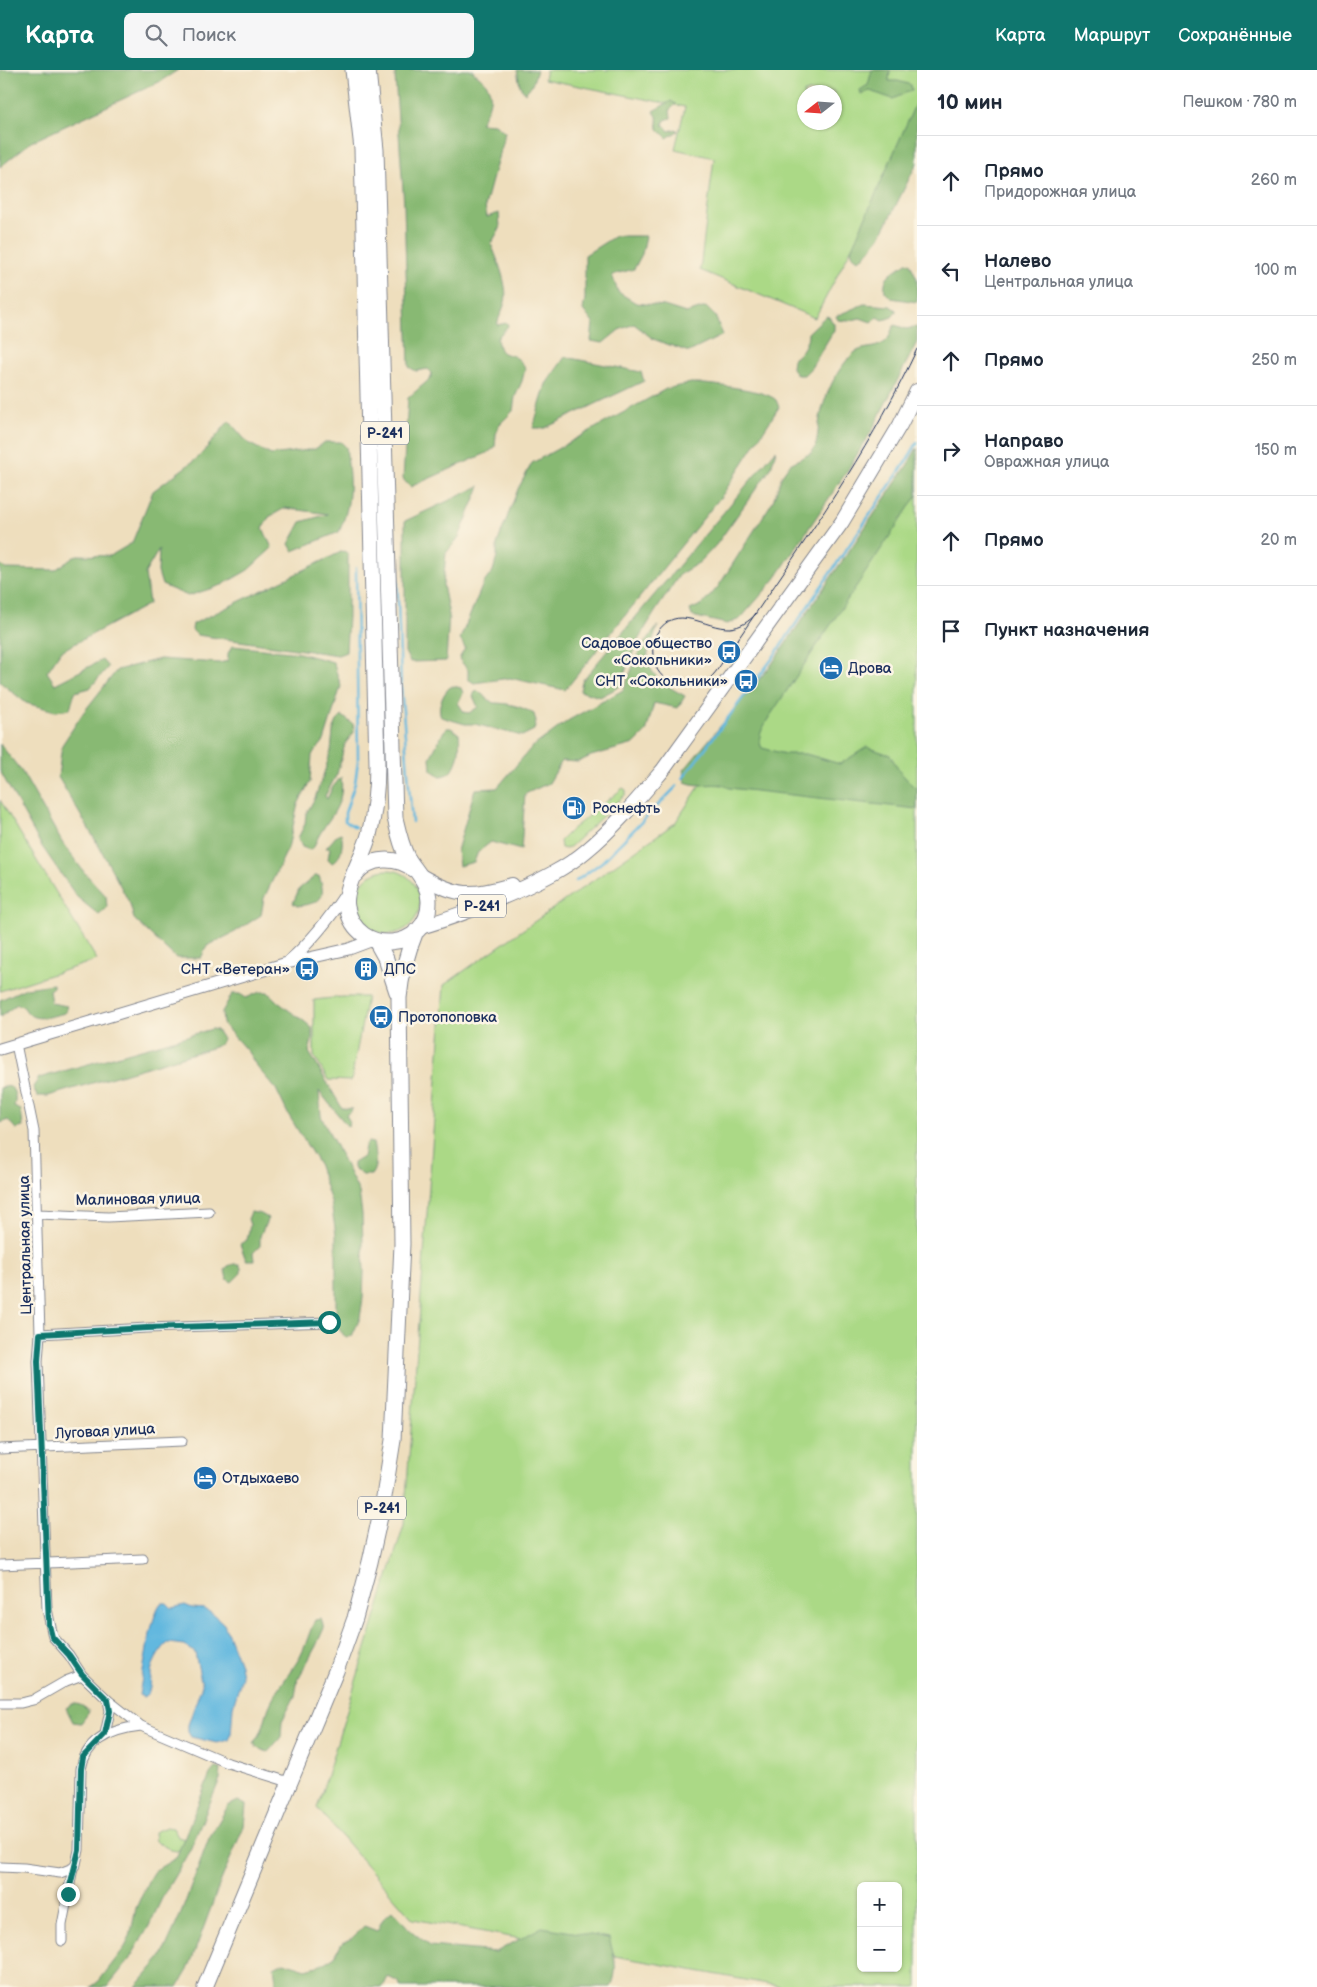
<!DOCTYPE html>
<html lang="ru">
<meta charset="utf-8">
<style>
:root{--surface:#fff;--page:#f6f6f7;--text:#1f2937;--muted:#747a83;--line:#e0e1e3;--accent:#0f766e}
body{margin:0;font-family:"Balsamiq Sans",sans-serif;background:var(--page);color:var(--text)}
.controls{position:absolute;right:15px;bottom:15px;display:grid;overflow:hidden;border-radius:8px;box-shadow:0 1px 4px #0004}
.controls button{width:45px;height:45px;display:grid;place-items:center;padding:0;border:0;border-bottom:1px solid var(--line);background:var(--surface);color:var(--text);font:25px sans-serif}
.compass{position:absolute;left:797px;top:15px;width:45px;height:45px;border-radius:50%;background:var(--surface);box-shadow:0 1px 4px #0004;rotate:253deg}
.stop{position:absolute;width:15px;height:15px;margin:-11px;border:4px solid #0f766e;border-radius:50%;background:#fff}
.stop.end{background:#0f766e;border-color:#fff;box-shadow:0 1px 5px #0008}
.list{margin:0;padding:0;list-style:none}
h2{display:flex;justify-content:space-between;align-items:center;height:65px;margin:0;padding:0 20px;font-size:21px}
h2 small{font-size:16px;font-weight:400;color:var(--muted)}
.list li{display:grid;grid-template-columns:32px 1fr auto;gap:15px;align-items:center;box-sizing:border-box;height:90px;padding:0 20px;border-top:1px solid var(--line)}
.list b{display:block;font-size:19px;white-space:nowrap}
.list p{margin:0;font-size:16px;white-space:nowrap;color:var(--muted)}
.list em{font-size:16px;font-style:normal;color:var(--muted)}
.icon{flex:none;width:28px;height:28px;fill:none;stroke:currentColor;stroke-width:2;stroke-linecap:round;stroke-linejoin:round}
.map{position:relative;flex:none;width:917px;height:1917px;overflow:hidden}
header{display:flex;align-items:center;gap:30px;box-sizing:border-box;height:70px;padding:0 25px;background:var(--accent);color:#fff}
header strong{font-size:24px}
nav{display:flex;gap:28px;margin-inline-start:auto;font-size:18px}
.search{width:350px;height:45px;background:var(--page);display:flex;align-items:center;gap:12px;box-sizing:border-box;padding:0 18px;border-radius:8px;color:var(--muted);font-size:19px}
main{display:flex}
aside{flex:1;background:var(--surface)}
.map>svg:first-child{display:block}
.green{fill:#abd986;stroke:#638472;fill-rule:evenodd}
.forest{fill:#88b973;stroke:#527468}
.water{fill:#62b8df;stroke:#3e749e}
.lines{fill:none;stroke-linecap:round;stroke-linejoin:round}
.stream{stroke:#62b8df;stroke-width:2.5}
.street-casing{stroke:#84868e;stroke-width:11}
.secondary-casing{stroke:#84868e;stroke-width:13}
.primary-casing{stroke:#84868e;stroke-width:16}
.highway-casing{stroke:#84868e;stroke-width:17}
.street{stroke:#fff;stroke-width:9}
.secondary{stroke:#fff;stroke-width:11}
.primary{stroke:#fff;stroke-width:14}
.highway{stroke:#fff;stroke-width:15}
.tram{stroke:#1b2f5e;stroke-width:1}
.route{stroke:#0f766e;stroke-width:6}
.labels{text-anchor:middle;stroke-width:5;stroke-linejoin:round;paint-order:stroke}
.shield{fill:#fcf5e5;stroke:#5e6a86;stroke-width:1}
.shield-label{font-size:14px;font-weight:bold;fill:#1b2f5e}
.poi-label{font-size:15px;fill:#1b2f5e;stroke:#fcf5e5;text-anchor:start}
.street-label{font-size:15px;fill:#1b2f5e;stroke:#fcf5e5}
</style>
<header>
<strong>Карта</strong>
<div class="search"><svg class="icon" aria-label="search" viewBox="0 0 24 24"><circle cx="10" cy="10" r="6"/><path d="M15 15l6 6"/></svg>Поиск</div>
<nav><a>Карта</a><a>Маршрут</a><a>Сохранённые</a></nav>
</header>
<main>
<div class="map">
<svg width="917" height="1917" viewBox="0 0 917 1917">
<rect width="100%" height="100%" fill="#fcf5e5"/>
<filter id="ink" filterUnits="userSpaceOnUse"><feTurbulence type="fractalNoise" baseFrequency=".02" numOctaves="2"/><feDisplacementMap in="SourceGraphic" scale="10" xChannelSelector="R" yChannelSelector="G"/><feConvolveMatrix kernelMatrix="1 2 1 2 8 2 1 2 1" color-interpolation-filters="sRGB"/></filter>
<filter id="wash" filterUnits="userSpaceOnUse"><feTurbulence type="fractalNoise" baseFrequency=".0096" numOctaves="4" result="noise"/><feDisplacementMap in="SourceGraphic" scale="20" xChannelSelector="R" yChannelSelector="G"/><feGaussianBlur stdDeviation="1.12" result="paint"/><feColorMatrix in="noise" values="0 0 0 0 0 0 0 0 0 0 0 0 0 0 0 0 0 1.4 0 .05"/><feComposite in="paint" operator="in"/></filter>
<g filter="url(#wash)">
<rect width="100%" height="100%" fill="#eedebd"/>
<path class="green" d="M546 0H917V30L910 50 858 166 815 248 700 200 714 88 675 79 685 37 544 9ZM804 22H834V52H804Z
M917 390V1917H784L413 1849 317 1738 404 1454 444 915 675 753ZM861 1816H898V1898H861Z
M623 718 626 720V724L571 776 566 779 561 778 560 771 571 760Z
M0 730 97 890 0 921Z
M356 832a32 32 0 1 1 64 0a32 32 0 1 1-64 0Z
M342 927H367L351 1011 328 1010 314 986V930Z
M166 1757 173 1758 178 1767 184 1769 181 1778 177 1781 171 1780 155 1771 154 1762Z"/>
<path class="forest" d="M0 0H178L159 12 31 72 0 97Z
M396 0H474L473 2C497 17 493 32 480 53L495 54 505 62 485 136 487 147 499 143 500 158 491 174C497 188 509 218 505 232 503 240 499 246 497 255L507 253 508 256 497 268C500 290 506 280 518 289 521 291 524 296 525 299L522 311 515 327 513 341 499 355 496 364 495 377 489 382 410 417 403 409 408 328 431 308 432 303 428 299 416 301 409 297 404 135 395 6Z
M517 0H537L532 15 525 23 520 16Z
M872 0H890L889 11H898L911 15 912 20 893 29 870 21 861 24 860 20 868 15Z
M917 30V93L880 167 864 187 858 190 853 186 851 180Z
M671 31 676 34 670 40 671 48 665 50 663 54 669 61 676 59 678 61 667 68 658 59 657 46 653 41Z
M615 166H646L642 184 634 199 612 205 618 222 636 233 664 236 686 243 706 237 715 246 723 265 689 282 653 269 634 254 619 260 603 273 591 271 593 253 583 240 585 229V185Z
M906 193H910L917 209V232L891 228 885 222C883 203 893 203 906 193Z
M864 234 890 236 896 240V242L892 247 883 250 878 247 871 252 860 248 848 251 838 250 836 246Z
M826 246 829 247 834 254V260L811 298 804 305H797L792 298 793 289C802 283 808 273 808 263Z
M895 255 906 259 917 257V272L871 362 847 401 775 509 740 549 727 554 692 546 690 540 703 534 718 517 773 431 782 405 790 394 811 383 815 378C818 368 818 358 820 348 825 325 836 299 854 283 862 277 871 279 880 275 892 270 889 261 895 255Z
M565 287 641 302 644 311 545 358H533L546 314Z
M691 313C708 314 765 319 776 330 777 332 778 335 779 337L723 424 565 620 510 608 474 613 468 609V600L459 589 465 578 460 569 483 514 493 501 497 487V474L518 419 532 393 666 319Z
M229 351 248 373 271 385 315 379 325 372H341L346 377C350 410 353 430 339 462L293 481 289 474 301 452 328 444 285 438 269 447 263 458 272 478 248 500 222 515 188 526 162 515 158 502 159 479 145 503 149 534 61 581 47 602 55 614 102 590 108 597 90 618 75 622 70 639 55 641 26 633 0 612V494L5 499 55 500 77 485 110 486 132 473 153 421 199 387Z
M917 378V425L768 649C763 658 756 667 762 678L785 684H806L840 694 867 677 890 685 901 703 914 717H917V739L729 718C718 710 701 719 685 712L684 700 772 594 907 396Z
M776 380 771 398 716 475 700 492 680 504 655 542 638 570 619 617 600 627 580 621 582 611Z
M480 416 459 467 446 483 443 515 449 545 446 591 410 592 405 582V451Z
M343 481 348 483V546L346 582 338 585 197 565 192 560 193 554Z
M658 556C655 565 650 574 648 583 644 604 670 618 685 626L678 638 654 633 646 662 634 674 591 686 578 692 562 691 549 713 525 724 521 780 491 772 478 782 474 792 459 796 457 781 475 719 497 718 531 678 569 650 623 620 641 578Z
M233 576 299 583 333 592 341 616 324 671 312 685 310 712 298 734 288 778 264 828 261 845 235 862 207 876 201 888H176L134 849 130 834 100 778 58 707 62 675 83 643 117 600 160 589 219 593 228 591V583Z
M453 616 461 618 463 623 458 633 464 642 469 643 478 637 473 626 475 622 478 621 493 633C508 633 521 636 534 644L536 652 534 660 522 666 475 654H465L441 647C437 636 442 626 449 618Z
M342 646 353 654 354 662 345 674 337 704 325 726 327 729 332 718 341 707C346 740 323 750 314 777L310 780 302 777 298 768 305 754 306 744 315 728 324 703 331 681 333 661 337 651Z
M447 658H451L459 664C461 678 458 706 440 706L431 700 430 688 444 661Z
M0 674 22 702 63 774 84 802 106 826 107 838 99 845 77 827 41 775 0 701Z
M341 763C344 772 342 788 332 793L328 789 330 778H326L338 764Z
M315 806H319C327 829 321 833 297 836L293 833 299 819Z
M53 914V917L49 920 51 933 67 936 65 943C55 945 37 952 29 944 23 938 26 937 17 934L0 947V930L26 918Z
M260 922H268C283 939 297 944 312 958V970L309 982 342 1038 353 1039 346 1045 350 1052 348 1057 319 1021 321 1046 359 1122 362 1144 364 1202 363 1228 360 1248 352 1266 346 1268 339 1259 336 1248V1165L331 1132 318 1093 288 1044 276 1019 257 997 248 982 223 954 222 942 232 924H240L246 928Z
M212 959 217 960 223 969 220 974 215 977 48 1026H37L33 1017 39 1008Z
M10 1016C16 1023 16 1028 14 1037L21 1040 23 1057 16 1059 8 1050 0 1053V1018Z
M368 1072 373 1073C375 1083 378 1097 371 1105H363L353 1098V1093L363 1087 365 1076Z
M251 1142 261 1144 268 1148 260 1166V1176L253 1183 254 1190H246L240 1174 247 1170 250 1155 248 1149Z
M234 1194H239L241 1198V1203L232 1212 227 1209 225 1200 228 1196Z
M321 1549 324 1558 316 1576 298 1609 295 1626 282 1651 281 1667 268 1682 257 1678 254 1673C264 1662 264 1650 269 1637 277 1618 290 1604 300 1587 306 1576 309 1562 315 1550Z
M72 1634C78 1633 86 1637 89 1642L81 1653 73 1652 66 1638Z
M215 1698 221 1699 220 1709 190 1780 164 1824 148 1858 129 1890 107 1917H91L99 1911 125 1877 130 1867 136 1838 149 1809 154 1801 176 1788 210 1704Z
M238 1731 246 1735 244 1756 220 1813 188 1900 178 1917H136L161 1888 182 1841 209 1768 228 1736Z
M393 1840 409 1859 430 1876 496 1882 542 1857 609 1868C614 1887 619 1898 611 1917H401L399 1912 388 1907 383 1917H277L274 1897 284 1892 306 1899 321 1895 335 1886 342 1873 352 1868 364 1856 377 1861 383 1849Z"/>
<path class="water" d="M161 1533H167L172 1538 185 1535 192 1538 205 1539 214 1545 224 1554 240 1595 242 1606 233 1637 231 1665 229 1670 217 1673 191 1667 188 1662V1655L202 1615 195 1583 185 1575 168 1573C161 1579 155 1589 152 1598 149 1608 154 1622 143 1627L139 1625C143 1605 150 1546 161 1533Z"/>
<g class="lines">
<path class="stream" d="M397 500 401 616 412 752
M683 708 772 589 907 390 917 373
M355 757 345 751V743L355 713 358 691 356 498
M576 811 602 792 677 716"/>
</g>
</g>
<g filter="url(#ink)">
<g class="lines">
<g class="street-casing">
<path id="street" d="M16 974 34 1061 40 1264 38 1291 47 1539 53 1567 69 1585 82 1605 108 1630 141 1656 228 1693 289 1712
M38 1144 108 1147 209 1142
M40 1264 147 1258 329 1252
M0 1379 182 1371
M0 1495 143 1489
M0 1633H21L33 1630 66 1611 82 1605
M105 1664 110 1641 108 1630
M0 1797 24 1798 60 1803 73 1798 76 1794 79 1780 81 1699C86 1669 113 1659 141 1656
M62 1871V1855L73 1798"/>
</g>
<g class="secondary-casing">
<path id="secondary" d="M289 891C312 871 330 848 347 822
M0 979 287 893 349 879 373 870"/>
</g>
<g class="primary-casing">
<path id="primary" d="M421 806C459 828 471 826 512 815
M420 857C456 847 483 836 517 821 541 810 566 798 586 781 615 757 639 728 663 700L842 452 900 355 917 321"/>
</g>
<g class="highway-casing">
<path id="highway" d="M353 0 362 79 377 694C377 718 375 742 369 765 364 785 343 818 347 837 356 888 430 881 429 831 429 813 416 802 407 787 401 775 398 761 395 748L376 80 368 0
M355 805C370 786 396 786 415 800
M376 871 386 889 397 922
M205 1917 336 1601 355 1548 370 1492 383 1433 393 1370 402 1174 399 928C401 904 407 883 416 861"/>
</g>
<use href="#street" class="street"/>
<use href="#secondary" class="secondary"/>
<use href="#primary" class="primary"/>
<use href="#highway" class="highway"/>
<path class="tram" d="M756 544C748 552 741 557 730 558 705 559 676 532 657 563 652 572 652 582 654 592 661 616 691 623 710 608 718 601 723 590 730 581 741 564 753 548 764 531 820 449 875 369 917 279"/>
</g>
</g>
<g class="lines" filter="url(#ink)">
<path class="route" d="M68 1824 79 1780 81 1699 83 1687 105 1664 110 1641 108 1630 82 1604 69 1585 52 1567 49 1555 38 1291 40 1264 147 1258 329 1252"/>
</g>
<defs>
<g id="bus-disc" transform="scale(1.25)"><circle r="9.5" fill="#1f6fb2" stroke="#fcf5e5"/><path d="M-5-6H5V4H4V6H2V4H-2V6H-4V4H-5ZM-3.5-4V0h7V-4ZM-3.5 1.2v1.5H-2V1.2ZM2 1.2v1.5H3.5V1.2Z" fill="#fff"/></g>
<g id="hotel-disc" transform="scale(1.25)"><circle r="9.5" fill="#1f6fb2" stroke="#fcf5e5"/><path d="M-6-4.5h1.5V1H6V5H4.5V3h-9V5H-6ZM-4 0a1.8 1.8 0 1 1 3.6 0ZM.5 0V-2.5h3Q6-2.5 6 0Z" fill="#fff"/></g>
<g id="fuel-disc" transform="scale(1.25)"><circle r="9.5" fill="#1f6fb2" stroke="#fcf5e5"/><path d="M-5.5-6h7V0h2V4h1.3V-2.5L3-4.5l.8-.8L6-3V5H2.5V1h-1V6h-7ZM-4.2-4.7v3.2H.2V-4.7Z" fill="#fff"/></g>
<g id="building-disc" transform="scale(1.25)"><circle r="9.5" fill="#1f6fb2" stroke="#fcf5e5"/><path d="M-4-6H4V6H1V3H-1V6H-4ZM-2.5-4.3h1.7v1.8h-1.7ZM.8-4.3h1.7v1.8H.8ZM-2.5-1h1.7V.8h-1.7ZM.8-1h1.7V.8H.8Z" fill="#fff"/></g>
</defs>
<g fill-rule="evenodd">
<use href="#bus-disc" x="729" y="582"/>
<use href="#hotel-disc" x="831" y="598"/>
<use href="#bus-disc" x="746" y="611"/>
<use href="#fuel-disc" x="574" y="738"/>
<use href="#bus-disc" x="307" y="899"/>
<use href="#building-disc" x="366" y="899"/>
<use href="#bus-disc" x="381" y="947"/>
<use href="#hotel-disc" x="205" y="1408"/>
</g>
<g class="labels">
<g class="shield">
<rect x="361" y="351.5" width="48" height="23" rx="4"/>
<rect x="458" y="824.5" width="48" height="23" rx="4"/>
<rect x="358" y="1426.5" width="48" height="23" rx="4"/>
</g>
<g class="shield-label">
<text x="385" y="368">Р-241</text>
<text x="482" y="841">Р-241</text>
<text x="382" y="1443">Р-241</text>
</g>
<g class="poi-label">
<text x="712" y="578" text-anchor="end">Садовое общество<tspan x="712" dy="17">«Сокольники»</tspan></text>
<text x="848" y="603">Дрова</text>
<text x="728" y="616" text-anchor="end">СНТ «Сокольники»</text>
<text x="592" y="743">Роснефть</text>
<text x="290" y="904" text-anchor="end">СНТ «Ветеран»</text>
<text x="384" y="904">ДПС</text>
<text x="398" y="952">Протопоповка</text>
<text x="222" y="1413">Отдыхаево</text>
</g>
<g class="street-label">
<text transform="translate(138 1129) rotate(-1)" y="5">Малиновая улица</text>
<text transform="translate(25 1175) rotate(-91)" y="5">Центральная улица</text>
<text transform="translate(105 1361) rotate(-3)" y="5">Луговая улица</text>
</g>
</g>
</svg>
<div class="controls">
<button>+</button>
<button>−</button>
</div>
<svg class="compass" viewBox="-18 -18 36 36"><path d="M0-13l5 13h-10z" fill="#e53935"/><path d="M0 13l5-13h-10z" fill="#747a83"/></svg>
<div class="stop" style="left:329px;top:1252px"></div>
<div class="stop end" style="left:68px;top:1824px"></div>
</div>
<aside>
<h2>10 мин<small>Пешком · 780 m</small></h2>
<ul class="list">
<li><svg class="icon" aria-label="ahead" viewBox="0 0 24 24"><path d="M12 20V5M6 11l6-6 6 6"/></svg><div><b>Прямо</b><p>Придорожная улица</p></div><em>260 m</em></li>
<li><svg class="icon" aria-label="left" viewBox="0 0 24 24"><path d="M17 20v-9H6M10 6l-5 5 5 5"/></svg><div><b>Налево</b><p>Центральная улица</p></div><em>100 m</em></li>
<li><svg class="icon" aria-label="ahead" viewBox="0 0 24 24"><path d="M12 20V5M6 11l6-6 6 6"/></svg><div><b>Прямо</b></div><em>250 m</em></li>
<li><svg class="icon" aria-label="right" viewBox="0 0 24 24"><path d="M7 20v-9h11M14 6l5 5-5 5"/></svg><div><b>Направо</b><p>Овражная улица</p></div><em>150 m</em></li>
<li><svg class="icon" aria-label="ahead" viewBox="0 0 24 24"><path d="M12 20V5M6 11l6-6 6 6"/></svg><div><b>Прямо</b></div><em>20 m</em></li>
<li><svg class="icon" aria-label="arrive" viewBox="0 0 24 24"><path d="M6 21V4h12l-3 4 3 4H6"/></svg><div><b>Пункт назначения</b></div></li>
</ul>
</aside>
</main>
